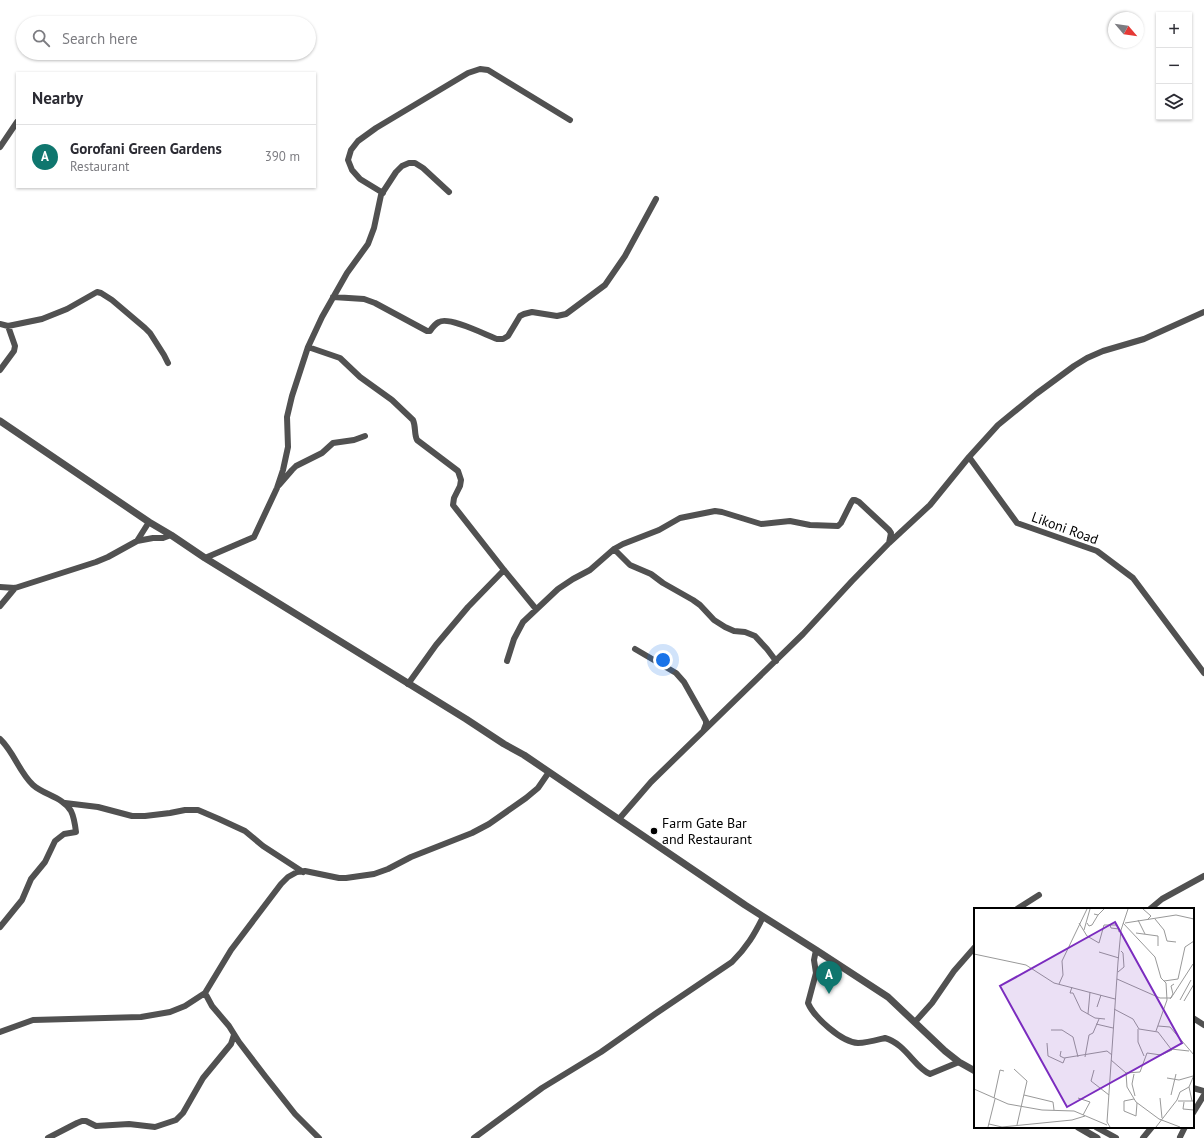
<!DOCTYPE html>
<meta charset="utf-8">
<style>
:root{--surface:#fff;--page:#f2f2f3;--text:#2b2b33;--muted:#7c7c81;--line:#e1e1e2;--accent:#0f766e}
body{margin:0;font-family:"PT Sans",sans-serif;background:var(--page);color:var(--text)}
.controls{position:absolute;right:12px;top:12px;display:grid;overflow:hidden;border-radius:0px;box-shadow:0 1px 3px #0004}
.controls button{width:36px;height:36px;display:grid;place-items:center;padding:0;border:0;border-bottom:1px solid var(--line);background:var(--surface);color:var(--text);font:20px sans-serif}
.compass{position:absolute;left:1108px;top:12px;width:36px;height:36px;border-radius:50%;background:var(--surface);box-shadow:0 1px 3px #0004;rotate:119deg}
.you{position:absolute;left:663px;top:660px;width:14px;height:14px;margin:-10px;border:3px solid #fff;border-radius:50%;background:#1a73e8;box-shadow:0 0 0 6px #1a73e833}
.badge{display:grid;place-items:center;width:26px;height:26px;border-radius:50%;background:var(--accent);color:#fff;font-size:13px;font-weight:700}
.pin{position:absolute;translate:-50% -33px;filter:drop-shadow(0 1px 2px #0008)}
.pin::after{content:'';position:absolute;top:21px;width:14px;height:12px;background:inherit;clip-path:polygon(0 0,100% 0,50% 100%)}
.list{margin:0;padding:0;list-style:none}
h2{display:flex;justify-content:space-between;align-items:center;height:52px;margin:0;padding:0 16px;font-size:17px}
h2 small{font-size:13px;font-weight:400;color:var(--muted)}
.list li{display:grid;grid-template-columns:26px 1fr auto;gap:12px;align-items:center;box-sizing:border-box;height:64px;padding:0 16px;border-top:1px solid var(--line)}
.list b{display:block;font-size:15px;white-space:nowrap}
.list p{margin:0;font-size:13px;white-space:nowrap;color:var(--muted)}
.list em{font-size:13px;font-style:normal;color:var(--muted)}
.icon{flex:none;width:22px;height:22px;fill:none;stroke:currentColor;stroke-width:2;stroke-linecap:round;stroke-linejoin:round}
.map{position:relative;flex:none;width:1204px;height:1138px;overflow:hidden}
.search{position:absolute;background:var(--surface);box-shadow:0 1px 3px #0004;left:16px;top:16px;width:300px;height:44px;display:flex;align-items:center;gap:10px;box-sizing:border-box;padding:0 14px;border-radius:22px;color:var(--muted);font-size:15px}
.panel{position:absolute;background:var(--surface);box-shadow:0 1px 3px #0004;left:16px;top:72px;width:300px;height:116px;border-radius:0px}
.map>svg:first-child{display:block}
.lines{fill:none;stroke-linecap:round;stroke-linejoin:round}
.minor{stroke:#515151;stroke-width:6}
.tertiary{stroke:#515151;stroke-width:7}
.poi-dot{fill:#000;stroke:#fff;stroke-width:1.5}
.labels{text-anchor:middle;stroke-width:3;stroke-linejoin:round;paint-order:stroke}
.street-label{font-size:14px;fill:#000;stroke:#fff}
.poi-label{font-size:14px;fill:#000;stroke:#fff;text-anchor:start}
.inset-road{fill:none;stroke:#999;stroke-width:1}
.view{fill:#7b2cbf;fill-opacity:0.15;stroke:#7b2cbf;stroke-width:2}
.inset-edge{fill:none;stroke:#000;stroke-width:2}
</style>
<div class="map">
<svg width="1204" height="1138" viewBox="0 0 1204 1138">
<rect width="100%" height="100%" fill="#fff"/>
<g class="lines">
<path class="minor" d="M0 147 17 122
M383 193 360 179 352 170 348 160 351 150 358 141 376 128 468 73 480 69 488 70 570 120
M333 297 364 299 375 303 427 331H430C432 328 435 324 439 322 449 316 486 335 497 339H503L508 336 520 316 524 314 532 312 557 316 566 314 605 285 625 256 656 199
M0 324 8 326 42 319 67 309 97 292 101 293 112 300 145 328 150 333 164 355 168 363
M308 347 340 358 360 377 392 400 413 420C416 427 414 434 417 440L458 471 461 480 460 486 454 498 453 505 504 570 536 609
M0 370 14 351 15 346 8 326
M969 457 1017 523 1097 551 1133 578 1204 673
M279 485 292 470 296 466 322 453 333 443 354 440 365 436
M137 541 149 522
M614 549 630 565 651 574 663 583 693 600 700 605 714 620 725 627 734 631 745 632 755 636 767 649 776 661
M205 558 254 537 277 488 283 470 288 447 287 417 292 396 308 347 322 317 347 273 368 244 374 228 381 195 396 172 402 166 409 163H415L423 168 449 192
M0 587 15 588 96 562 108 557 137 541 153 538H163L171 535
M0 606 15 588
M635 649 676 673 684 682 706 721V724L704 729
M507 661 514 639 523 622 558 589 573 579 590 570 614 549 623 544 659 530 680 518 715 511 722 512 761 524 790 521 810 525 838 526 841 523 851 503 853 500H855L859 502 889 530 891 533 889 543
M408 684 436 645 468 607 504 570
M0 739C14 752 19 772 33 785 44 795 63 797 71 811 74 817 75 824 76 832L64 834 55 841 45 862 31 879 22 900 0 927
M65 803 98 807 132 816H145L170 813 185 810H198L219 819 245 831 263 846 303 872
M619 819 651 782 803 634 852 581 889 543 930 505 969 457 998 425 1036 394 1074 366 1087 358 1103 351 1144 339 1204 312
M1017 909 1039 895
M1150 909 1162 899 1204 876
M816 950 814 960 816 973 808 1003C814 1017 841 1042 858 1043 867 1043 877 1040 885 1038 906 1044 915 1068 930 1074L959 1062
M205 993 212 1006 229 1026 239 1042 265 1076 295 1114 319 1138
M1193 1018 1204 1025
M915 1022 932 1003 954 971 975 947
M0 1032 33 1020 141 1017 170 1012 185 1006 205 993 231 950 281 884 288 877 297 872 305 871 339 878H346L374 874 388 869 411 857 472 833 489 824 526 798 538 788 549 772
M1193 1088 1204 1091
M1193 1113 1204 1095
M1096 1127 1116 1138
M1180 1137 1185 1127
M48 1138 77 1123 82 1121H86L96 1126 129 1124 155 1127 176 1120 183 1113 203 1078 231 1044 234 1035
M474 1138 542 1088 601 1052 655 1014 732 962C747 947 754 935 763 917
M1143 1138 1152 1127"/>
<path class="tertiary" d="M0 421 149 522 171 535 205 558 466 719 504 744 524 755 745 905 816 950 888 997 945 1051 959 1062 975 1071
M1078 1127 1097 1138"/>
</g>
<circle class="poi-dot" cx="654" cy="831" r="4"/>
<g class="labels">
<g class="street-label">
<text transform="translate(1065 528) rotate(20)" y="5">Likoni Road</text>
</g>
<g class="poi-label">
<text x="662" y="828">Farm Gate Bar<tspan x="662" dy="16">and Restaurant</tspan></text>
</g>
</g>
<g transform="translate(974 908)">
<rect width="220" height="220" fill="#fff"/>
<path class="inset-road" d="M169 1 177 8 173 12M120 6 124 7 130 1M181 11 190 22 193 33 202 34M164 12 171 26M105 15 113 28 125 35 130 17H142M113 15 115 18 118 17 124 7M149 15 181 49 187 70 192 75 193 92M151 15 202 7 220 11M136 17 137 20 145 21V24M110 22 116 1M162 25 184 28V38M125 44 145 50M0 46 52 57 80 75 141 91M144 64 150 59 149 45 147 43M143 71 186 90H197L219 56M190 73 204 71 211 39 220 33M85 76 89 67 88 53 113 1M98 79 96 85H99L107 102 121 110 131 111M196 91 199 86 197 78 200 76M206 92 217 72M210 93 220 76M123 99 127 87M140 101 159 111 165 121 184 124 197 141 215 143M114 106 116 84M122 116 139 120M184 118 196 119 220 147M164 121V134L170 148M77 122H88L99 129 104 149M182 123 193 92M73 135 74 148 89 155 91 150M87 143 86 148 90 150 133 143 138 147M111 149 115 127 119 125 125 111M137 152 152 165 153 179 162 194 185 211 206 219M40 161 53 173 43 217M120 162 117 173 135 187M152 165 166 164 173 145 187 147 198 142M160 166 158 176 161 188M193 170 205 172 219 168M215 179 218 193M0 181 34 196 68 202 100 203 133 217M50 187 79 194 80 202M197 187 202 166M20 190 26 162 30 163M104 190 116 194 109 207M186 190 188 210M160 191 150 193V203L162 208 163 195M204 193H220M210 194 209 201 220 202M15 216 28 219 98 212 111 208M14 219 21 191M136 219 133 214 144 54 147 22 154 1M182 219 203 192 206 184 215 179 220 167"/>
<path class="view" d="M141 14 208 135 93 199 26 78Z"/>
<rect width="220" height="220" class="inset-edge"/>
</g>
</svg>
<div class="controls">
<button>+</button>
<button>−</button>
<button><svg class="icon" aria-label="layers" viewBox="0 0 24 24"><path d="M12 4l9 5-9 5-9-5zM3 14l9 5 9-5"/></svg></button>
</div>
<svg class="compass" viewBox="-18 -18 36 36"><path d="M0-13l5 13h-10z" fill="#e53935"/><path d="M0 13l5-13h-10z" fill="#7c7c81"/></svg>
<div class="you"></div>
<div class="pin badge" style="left:829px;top:994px">A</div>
<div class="search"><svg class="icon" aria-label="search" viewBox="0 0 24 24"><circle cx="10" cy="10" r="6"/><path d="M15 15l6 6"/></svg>Search here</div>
<section class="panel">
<h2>Nearby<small></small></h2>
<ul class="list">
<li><span class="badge">A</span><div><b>Gorofani Green Gardens</b><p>Restaurant</p></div><em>390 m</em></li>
</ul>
</section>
</div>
